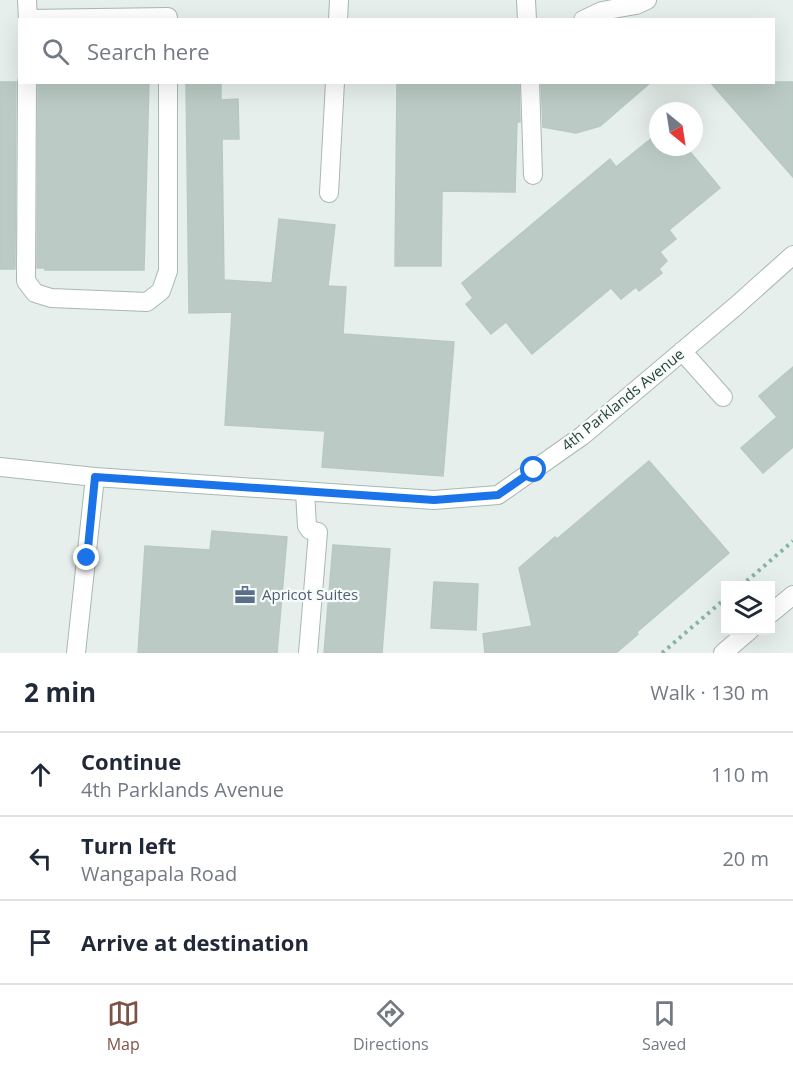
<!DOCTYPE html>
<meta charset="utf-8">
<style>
:root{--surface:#fff;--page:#f6f6f7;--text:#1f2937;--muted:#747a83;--line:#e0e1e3;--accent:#7f5249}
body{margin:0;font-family:"Open Sans",sans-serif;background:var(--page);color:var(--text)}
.controls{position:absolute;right:18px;bottom:18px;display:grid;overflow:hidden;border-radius:0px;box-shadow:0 6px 24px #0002}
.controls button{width:54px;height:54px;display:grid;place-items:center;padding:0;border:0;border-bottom:2px solid var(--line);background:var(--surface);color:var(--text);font:30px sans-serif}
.compass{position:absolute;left:649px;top:102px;width:54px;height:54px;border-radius:50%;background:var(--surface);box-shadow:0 6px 24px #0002;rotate:150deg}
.stop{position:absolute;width:18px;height:18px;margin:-14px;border:4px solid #1a73e8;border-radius:50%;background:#fff}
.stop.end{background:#1a73e8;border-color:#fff;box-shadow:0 2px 6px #0008}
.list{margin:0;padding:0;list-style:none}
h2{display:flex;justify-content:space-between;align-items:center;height:78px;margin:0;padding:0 24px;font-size:26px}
h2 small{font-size:20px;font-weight:400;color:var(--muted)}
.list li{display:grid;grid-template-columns:39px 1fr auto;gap:18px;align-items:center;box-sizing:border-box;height:84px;padding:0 24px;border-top:2px solid var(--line)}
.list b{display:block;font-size:22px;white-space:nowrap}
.list p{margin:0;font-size:20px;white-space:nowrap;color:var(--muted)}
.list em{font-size:20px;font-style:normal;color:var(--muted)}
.icon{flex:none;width:33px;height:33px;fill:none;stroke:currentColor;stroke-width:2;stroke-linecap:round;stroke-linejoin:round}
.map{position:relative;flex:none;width:793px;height:653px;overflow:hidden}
.search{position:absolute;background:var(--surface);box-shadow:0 6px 24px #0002;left:18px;right:18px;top:18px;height:66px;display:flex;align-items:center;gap:15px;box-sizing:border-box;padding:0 21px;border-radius:0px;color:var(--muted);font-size:22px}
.sheet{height:330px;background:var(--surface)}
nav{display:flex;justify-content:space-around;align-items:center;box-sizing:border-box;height:84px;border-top:2px solid var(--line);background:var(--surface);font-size:16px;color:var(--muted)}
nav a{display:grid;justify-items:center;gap:3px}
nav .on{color:var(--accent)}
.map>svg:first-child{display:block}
.building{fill:#bbcac4;stroke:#b8c9c2;stroke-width:1.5}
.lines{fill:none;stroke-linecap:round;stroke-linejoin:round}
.minor-casing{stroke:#a8b8b2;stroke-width:20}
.path{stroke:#86b3a5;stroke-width:4;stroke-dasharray:3 4.5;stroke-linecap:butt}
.minor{stroke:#fff;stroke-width:18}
.route{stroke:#1a73e8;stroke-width:8}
.labels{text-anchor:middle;stroke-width:4.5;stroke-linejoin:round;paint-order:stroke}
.street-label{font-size:15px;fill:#24423a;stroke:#f7fbf9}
.service-label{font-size:15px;fill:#4e5e75;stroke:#f7fbf9;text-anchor:start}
</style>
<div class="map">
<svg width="793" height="653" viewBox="0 0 793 653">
<rect width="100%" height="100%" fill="#e6efeb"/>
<path class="building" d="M0 82H16L15 269H0Z
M38 82H149L144 270H45V268H37Z
M186 82H221V100L238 99 239 139H222L224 280 272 283 279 219 335 225 328 286 346 287 343 334 454 342 443 476 322 467 325 431 225 425 232 312 189 313Z
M397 82H519L520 122H517L515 192 442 191 441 266H395Z
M541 82H651L600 126 576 133 543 127Z
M710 82H793V177Z
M658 133V147H686L720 188 669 230 676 239 660 252 667 261 659 269 662 273 639 291 636 287 621 299 611 288 532 354 506 322 491 334 466 304 473 298 462 283 610 159 616 167Z
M793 367V447L763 473 741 448 777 417 759 396Z
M649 461 729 553 637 632 638 634 616 653H485L483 634 532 626 519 568 555 537 557 539Z
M212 531 287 537 277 653H138L145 546 210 550Z
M333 545 390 549 382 653H324Z
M434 582 478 584 476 630 431 628Z"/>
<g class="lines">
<g class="minor-casing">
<path id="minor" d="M27 0 28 20
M526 0 527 20
M28 19 168 17
M338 20 339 0
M583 20 602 11 636 5 647 0
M27 82 26 281 35 293 51 298 147 302 161 291 168 271V82
M530 82 533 175
M329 193 335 82
M682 351 723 397
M0 467 95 477 434 500 498 495 582 436 736 306 793 255
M305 492 307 526 310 530 318 532 308 653
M770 614 793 595
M76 653 95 477
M723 653 750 630"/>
</g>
<path class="path" d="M741 586 793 541
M662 653 726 598"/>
<use href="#minor" class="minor"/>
</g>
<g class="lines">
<path class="route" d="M87 558 95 477 434 500 498 495 534 470"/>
</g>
<defs>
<g id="office-bare" transform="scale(1.62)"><path d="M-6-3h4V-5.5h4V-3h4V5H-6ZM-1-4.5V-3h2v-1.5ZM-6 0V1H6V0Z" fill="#5c6f8a" stroke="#f7fbf9" stroke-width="2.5" paint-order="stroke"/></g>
</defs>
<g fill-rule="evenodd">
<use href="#office-bare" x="245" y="595"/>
</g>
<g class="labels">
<g class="street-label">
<text transform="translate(623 400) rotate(-39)" y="5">4th Parklands Avenue</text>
</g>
<g class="service-label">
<text x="262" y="600">Apricot Suites</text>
</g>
</g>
</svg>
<div class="controls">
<button><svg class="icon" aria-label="layers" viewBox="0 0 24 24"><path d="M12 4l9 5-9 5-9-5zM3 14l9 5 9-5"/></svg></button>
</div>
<svg class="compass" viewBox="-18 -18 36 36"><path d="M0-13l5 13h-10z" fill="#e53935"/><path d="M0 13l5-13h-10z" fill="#747a83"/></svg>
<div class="stop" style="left:534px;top:470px"></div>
<div class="stop end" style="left:87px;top:558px"></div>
<div class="search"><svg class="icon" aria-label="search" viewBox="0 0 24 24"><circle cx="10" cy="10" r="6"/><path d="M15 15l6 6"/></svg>Search here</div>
</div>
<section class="sheet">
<h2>2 min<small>Walk · 130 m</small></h2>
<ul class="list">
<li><svg class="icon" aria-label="ahead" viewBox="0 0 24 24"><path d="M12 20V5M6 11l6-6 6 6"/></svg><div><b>Continue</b><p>4th Parklands Avenue</p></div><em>110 m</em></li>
<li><svg class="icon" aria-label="left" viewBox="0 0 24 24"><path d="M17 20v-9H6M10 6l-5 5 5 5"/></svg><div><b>Turn left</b><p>Wangapala Road</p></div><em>20 m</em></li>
<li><svg class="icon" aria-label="arrive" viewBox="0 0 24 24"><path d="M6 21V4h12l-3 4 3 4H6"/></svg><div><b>Arrive at destination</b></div></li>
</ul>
</section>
<nav>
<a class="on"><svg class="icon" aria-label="map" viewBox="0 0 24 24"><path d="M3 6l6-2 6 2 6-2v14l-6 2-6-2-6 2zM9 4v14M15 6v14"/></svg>Map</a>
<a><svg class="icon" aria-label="directions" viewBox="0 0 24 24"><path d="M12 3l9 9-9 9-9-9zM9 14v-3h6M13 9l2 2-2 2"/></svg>Directions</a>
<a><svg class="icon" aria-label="saved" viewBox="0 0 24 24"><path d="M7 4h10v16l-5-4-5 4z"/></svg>Saved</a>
</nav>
